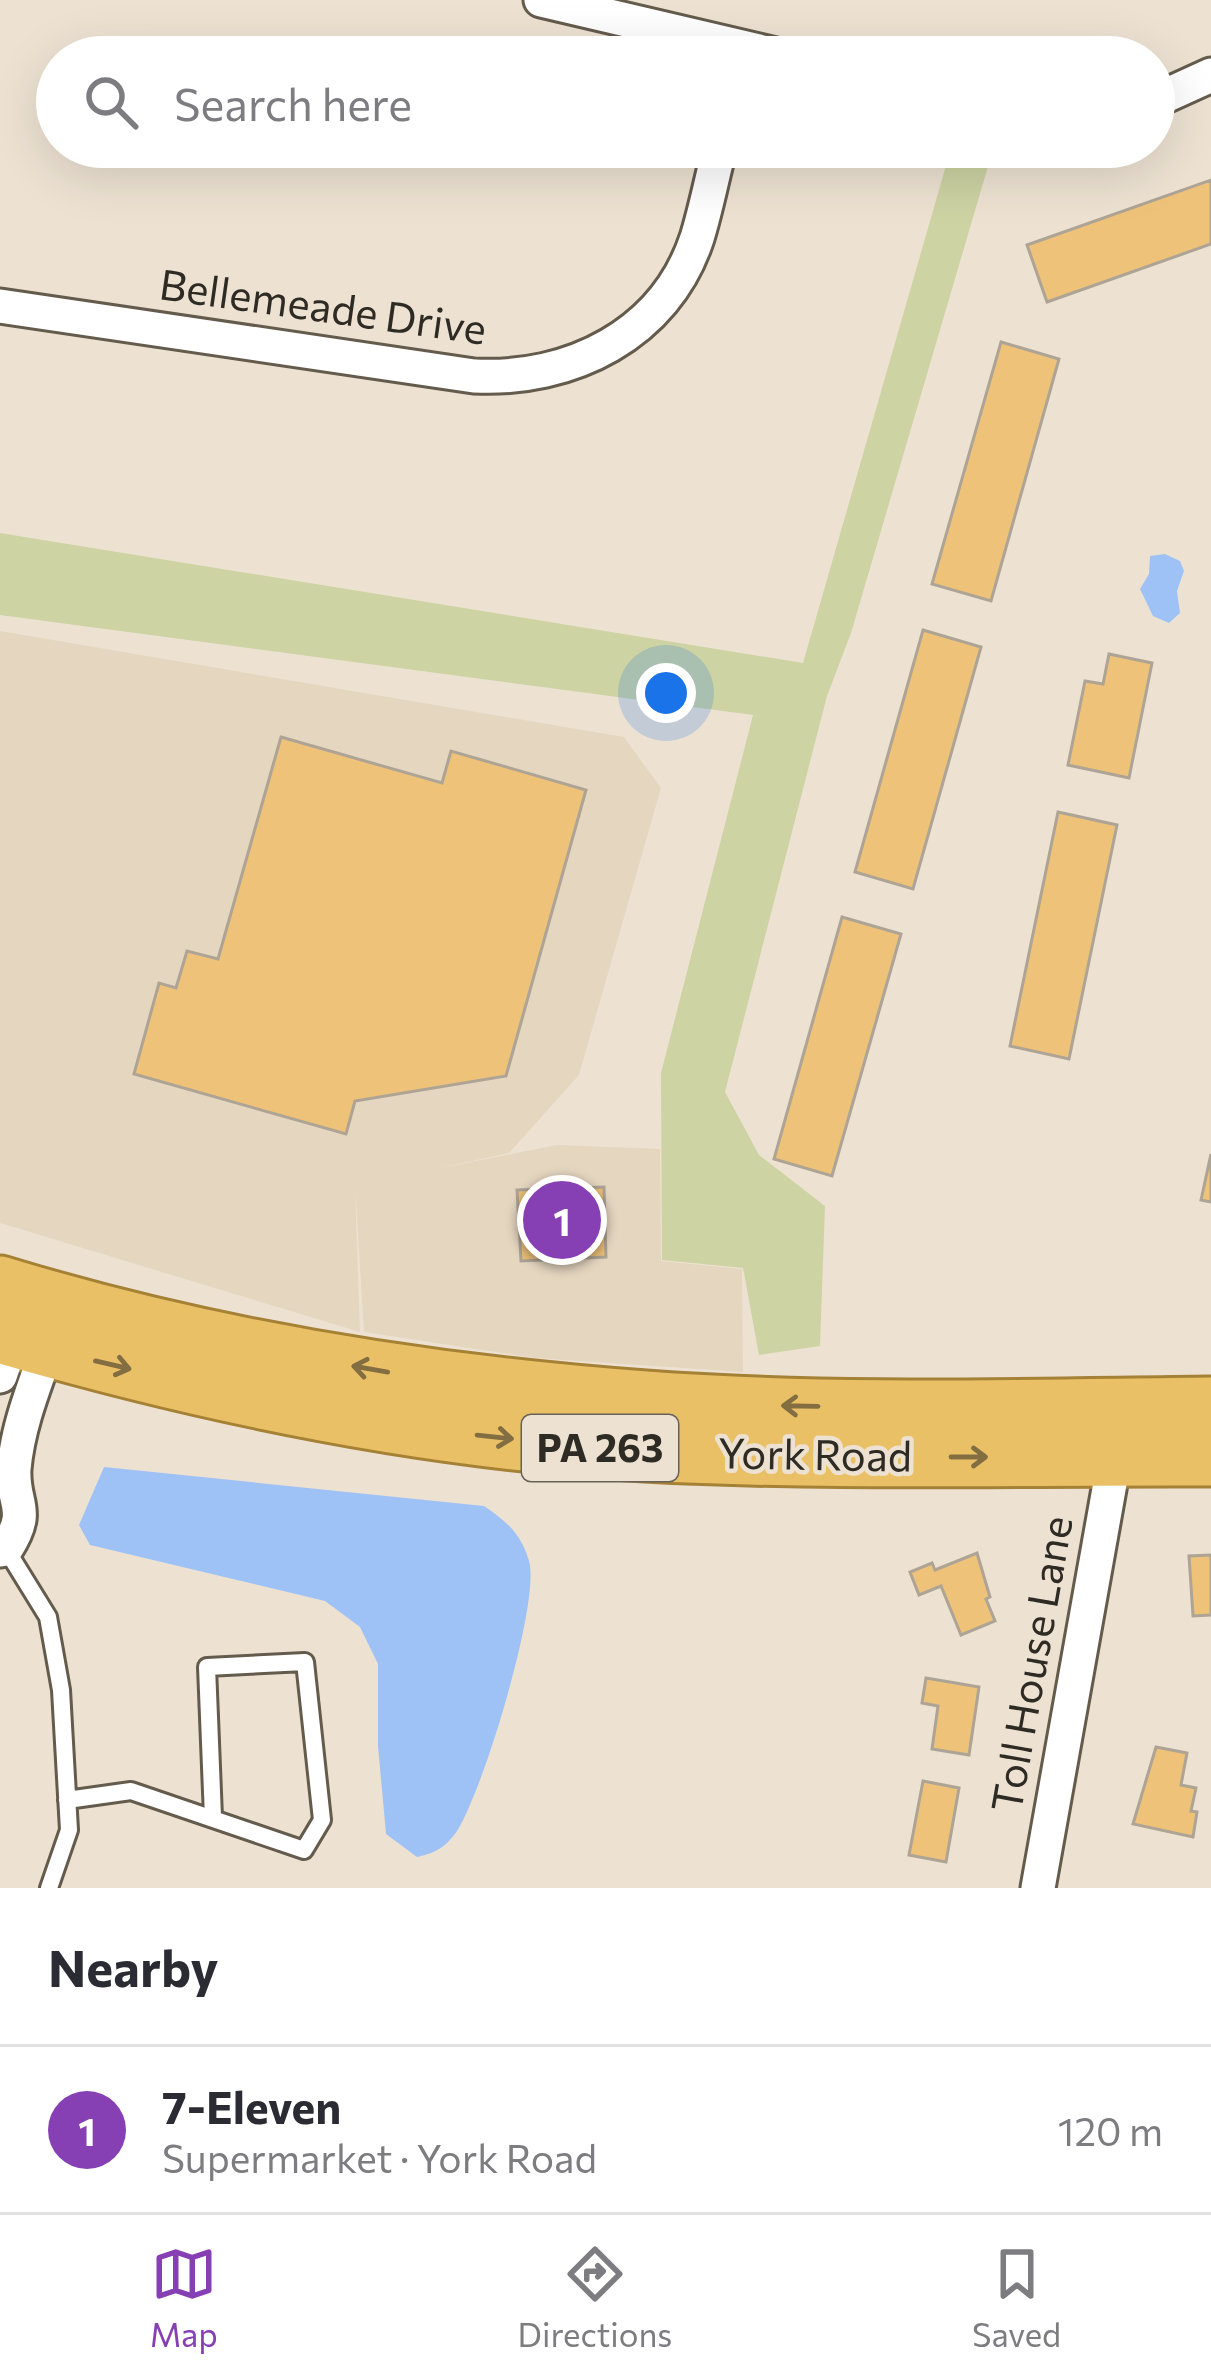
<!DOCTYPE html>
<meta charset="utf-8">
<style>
:root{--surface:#fff;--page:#f2f2f3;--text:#2b2b33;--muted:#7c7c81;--line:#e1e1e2;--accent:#8640b4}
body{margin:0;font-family:Commissioner,sans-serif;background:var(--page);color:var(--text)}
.you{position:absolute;left:666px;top:693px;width:42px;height:42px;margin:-30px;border:9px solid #fff;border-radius:50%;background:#1a73e8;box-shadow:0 0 0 18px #1a73e833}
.badge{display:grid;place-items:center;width:78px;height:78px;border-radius:50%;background:var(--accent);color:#fff;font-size:39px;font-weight:700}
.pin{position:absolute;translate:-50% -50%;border:6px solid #fff;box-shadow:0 3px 12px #0006}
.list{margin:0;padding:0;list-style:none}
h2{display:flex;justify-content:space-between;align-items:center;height:156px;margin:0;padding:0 48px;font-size:51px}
h2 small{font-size:39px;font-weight:400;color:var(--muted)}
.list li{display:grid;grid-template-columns:78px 1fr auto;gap:36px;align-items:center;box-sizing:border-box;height:168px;padding:0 48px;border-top:3px solid var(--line)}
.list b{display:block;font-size:45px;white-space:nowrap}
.list p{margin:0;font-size:39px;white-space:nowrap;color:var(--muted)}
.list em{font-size:39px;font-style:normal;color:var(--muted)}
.icon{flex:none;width:66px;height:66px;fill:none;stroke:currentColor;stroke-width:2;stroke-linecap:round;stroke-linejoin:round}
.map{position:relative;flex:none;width:1211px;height:1888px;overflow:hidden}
.search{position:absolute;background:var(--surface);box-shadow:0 12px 48px #0002;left:36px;right:36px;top:36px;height:132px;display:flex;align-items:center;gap:30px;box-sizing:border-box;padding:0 42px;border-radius:66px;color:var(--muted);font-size:45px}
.sheet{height:324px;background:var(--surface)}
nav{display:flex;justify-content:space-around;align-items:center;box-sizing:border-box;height:168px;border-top:3px solid var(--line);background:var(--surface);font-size:33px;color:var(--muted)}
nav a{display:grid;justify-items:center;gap:6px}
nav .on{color:var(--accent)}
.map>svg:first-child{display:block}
.built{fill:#e5d6c0}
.green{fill:#cdd3a3}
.water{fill:#9fc2f6}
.building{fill:#eec279;stroke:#aea495;stroke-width:3}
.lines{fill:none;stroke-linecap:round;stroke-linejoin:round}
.service-casing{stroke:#645b4d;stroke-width:22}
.minor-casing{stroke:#645b4d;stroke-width:39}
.trunk-casing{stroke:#a58136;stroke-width:63}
.service{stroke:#fff;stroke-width:16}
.minor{stroke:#fff;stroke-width:33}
.trunk{stroke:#eac066;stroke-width:57}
.oneway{stroke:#836e42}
.labels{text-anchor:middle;stroke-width:9;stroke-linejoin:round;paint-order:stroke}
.shield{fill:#ede2d2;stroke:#676158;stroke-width:3}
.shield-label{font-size:39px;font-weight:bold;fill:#2e2a24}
.street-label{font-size:42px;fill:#2e2a24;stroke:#ede2d2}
</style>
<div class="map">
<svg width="1211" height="1888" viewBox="0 0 1211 1888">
<rect width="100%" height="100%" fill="#ede2d2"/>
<path class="built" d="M0 631 624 737 661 788 579 1075 509 1153 440 1168 557 1145 660 1149 661 1261 742 1269 743 1372 534 1358 364 1332 355 1186 360 1332 0 1223Z"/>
<path class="green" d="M947 162 989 163 851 633 827 696 725 1092 759 1155 825 1206 820 1346 759 1355 743 1268 662 1260 661 1073 753 715 0 615V533L803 663Z"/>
<path class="water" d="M1165 554 1180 561 1184 571 1177 591 1180 613 1169 623 1153 616 1140 589 1149 574 1150 556Z
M104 1467 484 1506C507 1522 521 1533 529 1561 541 1602 481 1798 455 1834 444 1848 435 1853 417 1857L386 1834 378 1746V1664L360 1627 325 1601 90 1545 79 1525Z"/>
<path class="building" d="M1211 180V244L1047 302 1027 245Z
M1001 342 1059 359 991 601 932 584Z
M923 630 981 647 913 889 855 872Z
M1109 654 1152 663 1129 778 1068 765 1085 681 1103 684Z
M281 737 442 783 451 751 586 790 506 1076 355 1101 346 1134 134 1074 159 983 176 988 187 951 218 959Z
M1058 812 1117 825 1069 1059 1010 1046Z
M842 917 901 934 832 1176 774 1159Z
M1211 1154V1202L1201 1200Z
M604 1187 606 1257 521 1261 517 1190Z
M977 1553 990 1597 986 1599 995 1621 961 1635 941 1586 919 1595 910 1572 932 1563 935 1570Z
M1211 1555V1615L1193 1616 1189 1556Z
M926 1678 979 1687 969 1755 932 1749 938 1706 922 1703Z
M1156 1747 1187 1753 1181 1785 1196 1788 1191 1811 1197 1812 1193 1837 1133 1824Z
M923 1781 959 1788 946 1862 909 1855Z"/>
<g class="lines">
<g class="service-casing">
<path id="service" d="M6 1549 48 1617 61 1690 69 1830 49 1888
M67 1800 131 1791 304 1850 322 1820 305 1662 207 1667 213 1817"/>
</g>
<g class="minor-casing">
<path id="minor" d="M541 0 784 57
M1154 101 1211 75
M0 306 474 376C570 381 665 335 697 238 706 209 712 177 720 147
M0 1376 18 1324
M0 1550 6 1549C32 1508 12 1506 14 1469 18 1422 38 1377 53 1333
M1038 1888 1117 1444"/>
</g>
<g class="trunk-casing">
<path id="trunk" d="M0 1285C209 1349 428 1384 645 1400 833 1414 1023 1408 1211 1406
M0 1334C209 1395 426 1440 645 1452 833 1462 1023 1456 1211 1457"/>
</g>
<use href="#service" class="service"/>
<use href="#minor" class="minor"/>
<use href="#trunk" class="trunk"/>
</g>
<defs><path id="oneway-shaft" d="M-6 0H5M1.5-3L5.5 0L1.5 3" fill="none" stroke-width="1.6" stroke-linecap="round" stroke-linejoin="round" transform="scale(3)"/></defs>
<g class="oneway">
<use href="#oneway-shaft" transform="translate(113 1365) rotate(13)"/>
<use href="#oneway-shaft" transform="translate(370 1369) rotate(-170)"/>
<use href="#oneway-shaft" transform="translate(800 1406) rotate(-179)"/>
<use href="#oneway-shaft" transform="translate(495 1437) rotate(6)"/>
<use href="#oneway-shaft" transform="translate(969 1457)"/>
</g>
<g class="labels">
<rect class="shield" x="522" y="1415" width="156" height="66" rx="9"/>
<g class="shield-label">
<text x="600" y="1462">PA 263</text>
</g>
<g class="street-label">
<text transform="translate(323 307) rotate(8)" y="15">Bellemeade Drive</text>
<text transform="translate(815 1455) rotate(1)" y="15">York Road</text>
<text transform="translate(1032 1664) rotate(-80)" y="15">Toll House Lane</text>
</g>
</g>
</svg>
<div class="you"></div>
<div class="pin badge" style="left:562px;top:1220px">1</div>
<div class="search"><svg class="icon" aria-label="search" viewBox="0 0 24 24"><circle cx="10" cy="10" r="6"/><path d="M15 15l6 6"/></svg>Search here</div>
</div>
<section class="sheet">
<h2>Nearby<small></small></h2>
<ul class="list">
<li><span class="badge">1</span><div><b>7-Eleven</b><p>Supermarket · York Road</p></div><em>120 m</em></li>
</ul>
</section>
<nav>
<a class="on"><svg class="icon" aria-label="map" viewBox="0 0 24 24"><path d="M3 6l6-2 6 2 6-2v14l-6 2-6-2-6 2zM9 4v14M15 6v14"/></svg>Map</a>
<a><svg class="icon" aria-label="directions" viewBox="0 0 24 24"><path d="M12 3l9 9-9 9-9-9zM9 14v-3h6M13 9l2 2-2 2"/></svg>Directions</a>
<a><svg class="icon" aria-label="saved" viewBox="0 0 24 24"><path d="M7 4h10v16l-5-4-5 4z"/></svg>Saved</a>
</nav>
